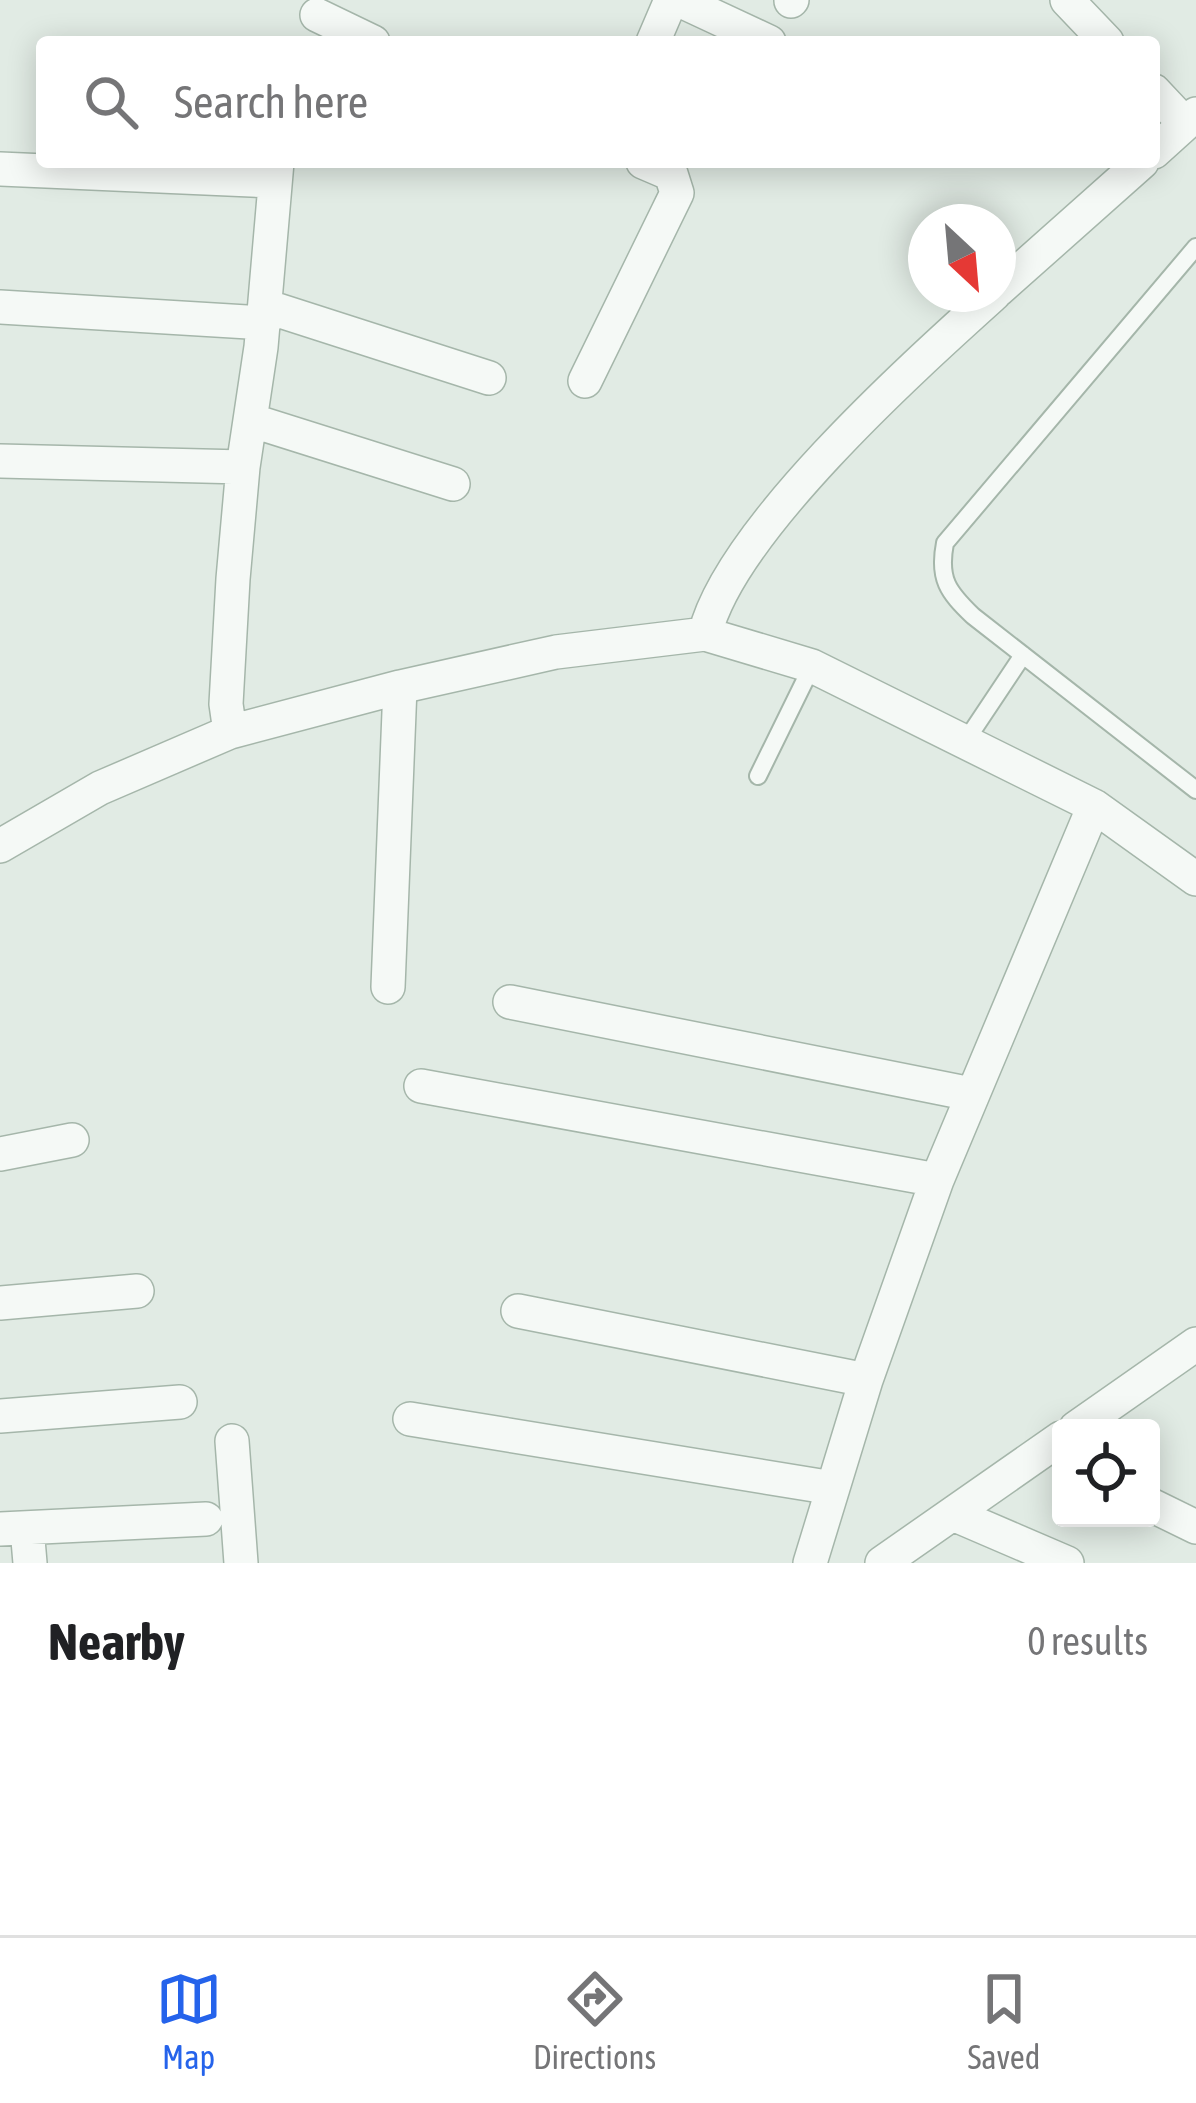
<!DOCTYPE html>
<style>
:root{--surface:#fff;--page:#f6f6f6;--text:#202124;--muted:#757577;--line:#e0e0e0;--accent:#2563eb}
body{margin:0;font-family:"Asap Condensed",sans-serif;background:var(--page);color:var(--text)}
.controls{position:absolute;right:36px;bottom:36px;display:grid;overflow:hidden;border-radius:12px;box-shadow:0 6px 30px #0003}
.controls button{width:108px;height:108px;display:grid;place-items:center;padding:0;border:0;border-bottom:3px solid var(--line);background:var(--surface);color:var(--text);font:60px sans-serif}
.compass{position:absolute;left:908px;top:204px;width:108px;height:108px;border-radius:50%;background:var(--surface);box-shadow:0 6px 30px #0003;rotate:154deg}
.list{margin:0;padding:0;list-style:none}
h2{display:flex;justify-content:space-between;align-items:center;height:156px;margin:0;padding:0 48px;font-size:51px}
h2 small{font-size:39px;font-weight:400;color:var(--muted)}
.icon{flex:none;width:66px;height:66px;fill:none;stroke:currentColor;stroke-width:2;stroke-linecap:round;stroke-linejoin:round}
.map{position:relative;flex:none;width:1196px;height:1563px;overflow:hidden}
.search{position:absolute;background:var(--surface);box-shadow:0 6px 30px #0003;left:36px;right:36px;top:36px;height:132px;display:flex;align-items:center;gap:30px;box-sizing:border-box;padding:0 42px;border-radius:12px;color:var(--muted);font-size:45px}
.sheet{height:372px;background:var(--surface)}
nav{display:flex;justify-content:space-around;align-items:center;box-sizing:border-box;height:168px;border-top:3px solid var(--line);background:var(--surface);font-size:33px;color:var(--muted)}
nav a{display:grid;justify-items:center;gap:6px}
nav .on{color:var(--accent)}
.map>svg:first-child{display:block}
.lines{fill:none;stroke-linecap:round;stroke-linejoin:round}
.lane-casing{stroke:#a5b6aa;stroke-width:20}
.street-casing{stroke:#a5b6aa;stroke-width:36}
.lane{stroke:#f5f9f6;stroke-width:16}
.street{stroke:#f5f9f6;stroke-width:33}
</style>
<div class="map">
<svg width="1196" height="1563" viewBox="0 0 1196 1563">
<rect width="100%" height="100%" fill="#e1ebe4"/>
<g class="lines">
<g class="lane-casing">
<path id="lane" d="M1196 247 945 543C938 579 948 592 973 616L1196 790
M965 742 1023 655
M758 776 812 666"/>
</g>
<g class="street-casing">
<path id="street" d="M679 0 769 42
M1067 0 1107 42
M791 1 792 0
M317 15 373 42
M653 42 671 0
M1154 91 1185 124
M1154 152 1196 114
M0 169 274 181
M998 290 1142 162
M265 306 489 378
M0 307 264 323
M585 381 677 193 671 174 643 162
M250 420 453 484
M0 461 243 467
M705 634C730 531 913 367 994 294
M230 732 226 704 233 579 243 467 261 347 277 162
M0 846 100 788 230 732 400 687 556 652 705 634 812 666 1094 806 1196 879
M388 987 400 687
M510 1002 971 1094
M421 1086 937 1180
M0 1154 72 1140
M0 1303 137 1291
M518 1311 866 1380
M0 1416 180 1402
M410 1419 833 1488
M1076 1428 1196 1344
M232 1441 241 1563
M1151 1505 1196 1527
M953 1514 1067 1563
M27 1528 30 1563
M0 1529 206 1519
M810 1563 866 1380 937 1180 1094 806
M882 1563 1061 1438"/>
</g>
<use href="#lane" class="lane"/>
<use href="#street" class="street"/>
</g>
</svg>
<div class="controls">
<button><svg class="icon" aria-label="locate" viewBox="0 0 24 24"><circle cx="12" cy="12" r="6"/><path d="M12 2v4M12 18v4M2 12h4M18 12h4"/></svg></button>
</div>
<svg class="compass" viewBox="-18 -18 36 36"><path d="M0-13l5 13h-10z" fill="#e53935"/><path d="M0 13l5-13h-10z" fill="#757577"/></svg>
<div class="search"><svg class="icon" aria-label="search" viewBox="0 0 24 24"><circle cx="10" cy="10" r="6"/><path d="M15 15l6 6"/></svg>Search here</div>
</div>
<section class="sheet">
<h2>Nearby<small>0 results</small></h2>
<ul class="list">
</ul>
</section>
<nav>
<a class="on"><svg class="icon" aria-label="map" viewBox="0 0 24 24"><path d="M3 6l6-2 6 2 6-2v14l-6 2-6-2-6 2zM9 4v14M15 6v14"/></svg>Map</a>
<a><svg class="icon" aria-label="directions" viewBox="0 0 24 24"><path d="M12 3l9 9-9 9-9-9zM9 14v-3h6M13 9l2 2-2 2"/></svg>Directions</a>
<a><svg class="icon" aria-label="saved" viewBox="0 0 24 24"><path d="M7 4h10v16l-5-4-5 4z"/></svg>Saved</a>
</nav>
